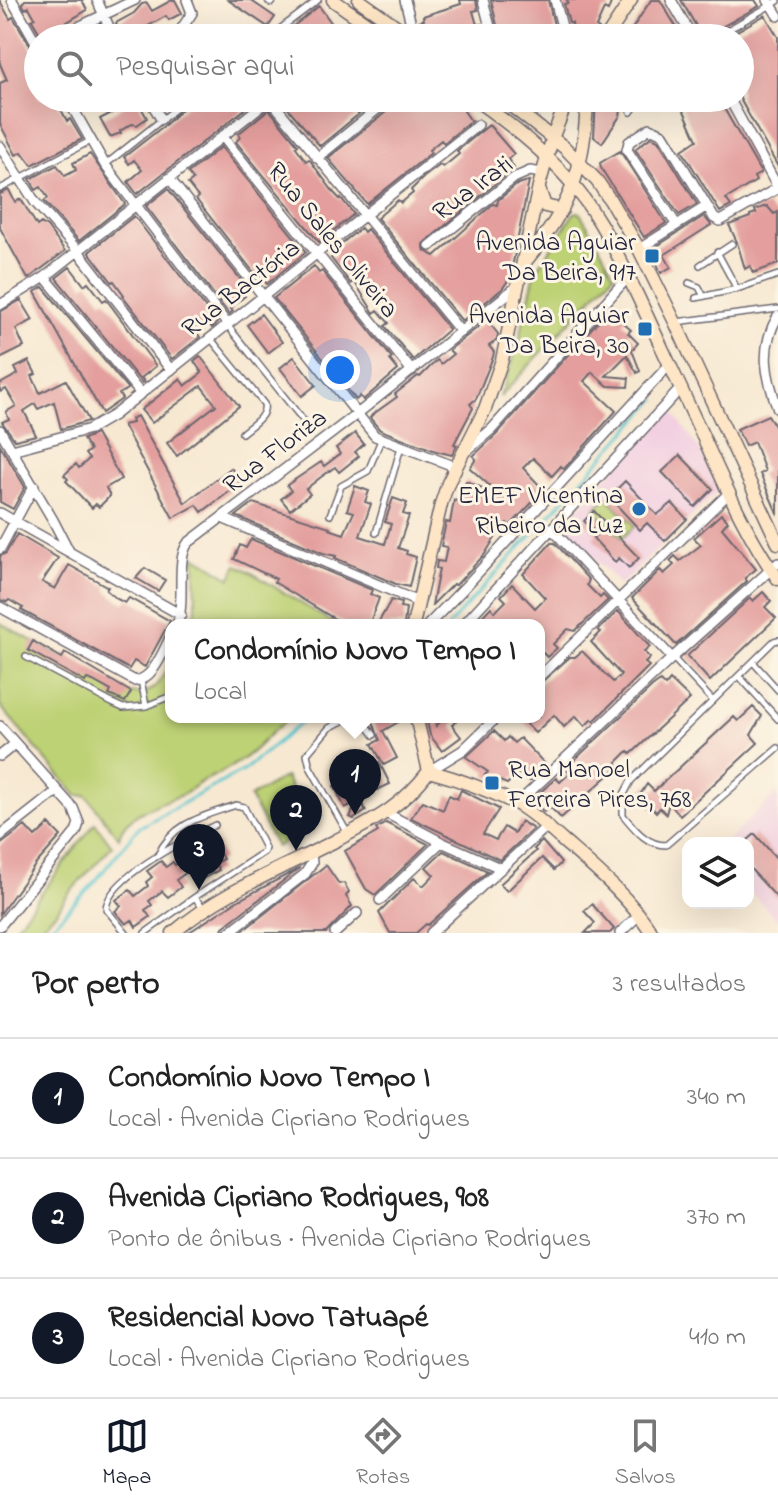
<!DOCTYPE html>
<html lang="pt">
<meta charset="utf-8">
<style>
:root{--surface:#fff;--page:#f2f2f2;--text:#222;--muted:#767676;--line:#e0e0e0;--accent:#111827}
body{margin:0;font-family:"Indie Flower",sans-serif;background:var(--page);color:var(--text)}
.controls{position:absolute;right:24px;bottom:24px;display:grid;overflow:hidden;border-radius:16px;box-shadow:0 8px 32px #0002}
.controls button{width:72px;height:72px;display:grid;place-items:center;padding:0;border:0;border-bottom:2px solid var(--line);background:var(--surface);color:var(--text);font:40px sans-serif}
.you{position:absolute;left:340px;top:370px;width:28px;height:28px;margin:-20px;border:6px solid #fff;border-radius:50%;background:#1a73e8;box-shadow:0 0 0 12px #1a73e833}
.badge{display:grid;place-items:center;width:52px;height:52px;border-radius:50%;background:var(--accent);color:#fff;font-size:26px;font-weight:700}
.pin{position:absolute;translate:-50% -66px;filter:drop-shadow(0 2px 4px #0008)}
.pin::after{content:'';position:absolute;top:42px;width:28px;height:24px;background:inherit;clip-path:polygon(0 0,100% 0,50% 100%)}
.popup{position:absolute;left:165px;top:619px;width:380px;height:104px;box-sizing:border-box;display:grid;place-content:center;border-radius:16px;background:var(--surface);filter:drop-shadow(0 2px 6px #0005);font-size:26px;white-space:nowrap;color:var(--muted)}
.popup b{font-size:30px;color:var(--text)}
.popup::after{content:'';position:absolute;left:50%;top:100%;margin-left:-16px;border:16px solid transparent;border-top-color:var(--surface)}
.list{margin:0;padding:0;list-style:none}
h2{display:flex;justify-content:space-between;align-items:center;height:104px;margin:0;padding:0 32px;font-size:34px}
h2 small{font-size:26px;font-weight:400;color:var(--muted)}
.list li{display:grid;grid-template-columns:52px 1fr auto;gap:24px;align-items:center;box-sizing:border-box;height:120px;padding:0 32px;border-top:2px solid var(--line)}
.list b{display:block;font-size:30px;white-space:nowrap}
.list p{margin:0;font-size:26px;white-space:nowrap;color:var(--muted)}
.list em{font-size:26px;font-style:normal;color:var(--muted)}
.icon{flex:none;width:44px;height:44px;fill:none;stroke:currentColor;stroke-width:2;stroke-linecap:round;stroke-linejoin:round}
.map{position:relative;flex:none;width:778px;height:933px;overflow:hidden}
.search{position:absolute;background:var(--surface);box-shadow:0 8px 32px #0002;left:24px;right:24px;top:24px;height:88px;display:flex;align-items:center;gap:20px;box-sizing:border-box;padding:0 28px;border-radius:44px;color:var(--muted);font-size:30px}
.sheet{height:464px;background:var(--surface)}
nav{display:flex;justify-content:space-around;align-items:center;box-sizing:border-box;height:112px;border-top:2px solid var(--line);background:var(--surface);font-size:22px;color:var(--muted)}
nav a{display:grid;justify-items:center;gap:4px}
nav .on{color:var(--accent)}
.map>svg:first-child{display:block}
.built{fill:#f2cfe1}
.green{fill:#bdd175;stroke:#707a58;stroke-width:2}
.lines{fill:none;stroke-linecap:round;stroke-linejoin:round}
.stream{stroke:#59c6cf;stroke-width:3}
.building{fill:#e39e9d}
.lane-casing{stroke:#6d6770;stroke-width:8}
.street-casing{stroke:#6d6770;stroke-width:12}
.secondary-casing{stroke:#6d6770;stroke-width:15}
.lane{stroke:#fff;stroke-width:5}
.street{stroke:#fff;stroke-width:9}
.secondary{stroke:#fde5c5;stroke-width:12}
.poi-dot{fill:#1f6fb2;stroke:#fcf5e5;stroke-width:3}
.labels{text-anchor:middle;stroke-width:6;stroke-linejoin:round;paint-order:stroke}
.street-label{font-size:26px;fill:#22223b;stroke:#fcf5e5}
.poi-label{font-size:26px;fill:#22223b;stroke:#fcf5e5;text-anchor:end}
</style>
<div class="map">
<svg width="778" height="933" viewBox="0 0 778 933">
<rect width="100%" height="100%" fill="#fcf5e5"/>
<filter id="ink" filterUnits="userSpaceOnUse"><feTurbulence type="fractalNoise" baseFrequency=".0125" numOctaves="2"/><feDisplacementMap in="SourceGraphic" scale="16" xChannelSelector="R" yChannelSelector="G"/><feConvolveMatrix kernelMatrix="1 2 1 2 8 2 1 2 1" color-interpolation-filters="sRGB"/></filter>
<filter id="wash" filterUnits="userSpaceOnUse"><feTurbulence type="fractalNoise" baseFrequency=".006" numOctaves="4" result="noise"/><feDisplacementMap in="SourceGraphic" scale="32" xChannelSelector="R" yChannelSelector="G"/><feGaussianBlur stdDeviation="1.8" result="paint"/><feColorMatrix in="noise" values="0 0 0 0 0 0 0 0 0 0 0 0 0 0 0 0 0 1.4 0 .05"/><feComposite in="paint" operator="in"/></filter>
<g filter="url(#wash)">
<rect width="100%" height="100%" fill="#f7e8d1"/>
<path class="built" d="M670 408 701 452 718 491 620 585 563 526Z
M778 792V921L748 890V843H725Z"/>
<path class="green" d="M579 212 593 234 614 274 500 397 517 349 535 273 574 213Z
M607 497 635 526 622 538 594 510Z
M195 556 231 578 237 565 244 568 336 625H191L196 610Z
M0 623 125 692C153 699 159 683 171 662V717H292C276 726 268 737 255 749 239 764 221 773 203 781 195 785 189 792 182 795 162 803 124 813 119 838L86 795 77 796 0 706Z
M285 777 312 827 276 847 250 797Z
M95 823 112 846 70 892 56 912 34 933H11Z"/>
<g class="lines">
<path class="stream" d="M449 625 656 399
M45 933 93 884 138 828 244 770 308 717"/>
</g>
<g id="blocks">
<path class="building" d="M25 0H82L87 10 42 37 32 20 35 18 29 7 25 9 22 3Z
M172 0H175L182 13 169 20 166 16 136 33 138 38H121L116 23 134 13 142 4 147 3 152 11Z
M228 0H250L275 17 268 27Z
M460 0H476L478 10 473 11 477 25 481 24 485 38H424L419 21 424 20 423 16 461 4Z
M491 0H548L557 38H500Z
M567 0H612L608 11 604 9 596 27 599 29 595 35 584 30 580 37 573 34 572 23H569L564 4 568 3Z
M651 0H660L683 38H626Z
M681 0H755L759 6 711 33 709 38H703Z
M0 1 10 19 13 17 36 55 38 98H55L67 121 70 119 82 139 32 165 22 152 16 155 0 124V83L7 80 0 64Z
M319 6 340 35 337 38 291 37 286 32Z
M765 15 778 37V167L740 99V38H725Z
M118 98H132L134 101 137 100 147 118 137 125 132 124 120 131 121 133 110 137 100 119 123 107Z
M194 98H259L137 194 128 182 142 170 134 160 129 164 124 157 165 125Z
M283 98H379L357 113 359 114 320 146 281 100Z
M398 98H455L471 121 444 143 441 140 429 150 431 153 367 204 328 158 396 104Z
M596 98H623L620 116 602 143 594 137Z
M672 98H718L761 173 754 177 756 181 726 199 731 206 720 212 682 150 697 140 681 104 677 107Z
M269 109 298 145 296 147 306 161 309 159 335 194 340 199 341 198 354 214 319 242 236 142 240 137 238 134Z
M489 125 514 154 508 159 514 168 423 244 425 251 435 256 493 204 497 205 498 200 518 184 529 181 510 278 502 289 462 321 377 218 398 200 401 203 413 193 411 190 424 177 440 165 443 167 447 164 459 154 457 151Z
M651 137 658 140 697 204 679 215 635 149Z
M221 147 306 252 267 284 252 270 196 199 198 197 188 184 193 180 188 173Z
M620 151 666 223 644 237 601 168 600 163Z
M90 154 125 204 79 241 44 201 48 198 41 187 36 190 30 179 57 165 65 176 76 170 73 163Z
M168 189 245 285 240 289 245 296 230 308 233 311 229 314 146 206Z
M9 190 15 202 21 199 37 226 41 223 47 227 65 251 28 279 0 228V194Z
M767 206 774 214 778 212V264L753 273 750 266 745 269 737 242 729 225 750 217V215L756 213 755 210Z
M134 216 217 323 212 328 209 324 203 329 197 333 200 337 172 359 123 296 124 295 114 281 112 282 89 252Z
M704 216 711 225 664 255 671 267 661 273 651 250Z
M361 228 364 232 367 229 449 329 413 360 385 326 389 323 378 310 374 313 354 281 351 284 331 258 336 255 332 251Z
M314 266 319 273 322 271 392 358 390 360 398 370 363 400 360 396 356 400 274 298Z
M70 267 84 285 88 282 103 301 106 299 156 366 141 378 144 381 142 383 56 278Z
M43 287 128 389 119 394 122 399 102 413 35 292Z
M21 300 33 320 16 329 24 347 0 359V312Z
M608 310 617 319 622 313 626 320 623 323 631 330 628 333 638 343 632 350 640 371 637 373 627 355 606 376 629 378 628 387 608 386 592 372 584 381 616 411 564 469 561 466 552 476 533 458 523 468 544 490 510 526 507 523 498 533 485 554 456 585 453 584 432 605 439 569 436 568 437 561 444 562 447 547 441 546 446 522 450 523 454 500 458 501 466 481 501 496 470 468 476 459 473 456 497 434Z
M261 314 282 342 268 353 247 325Z
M487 320 498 334 497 340 489 346 494 352 493 357 476 399 470 404 473 408 454 444 457 445 452 455 436 451 380 430 370 418 372 415 397 397 395 394 418 376 420 377 437 360 441 364 453 354 449 350Z
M200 356 239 406 177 456 167 443 216 405 201 386 152 423 141 410 180 379 185 386 202 373 194 361Z
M294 357 316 385 302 396 280 368Z
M29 361 36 374 32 376 40 393 66 380 89 421 61 429 54 402 38 409 35 404 24 411 36 435 15 440 2 422 9 419 6 412 16 406 6 389 0 392V384L18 374 15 368Z
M768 415 778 431V515L760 474 765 471 754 442 745 446 737 429Z
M137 416 185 503 231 468 242 482 202 512 197 505 173 518 123 425 132 423 131 419Z
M355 433 364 444 355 452 359 456 339 472 335 467 321 477 306 489 310 494 290 510 281 499 291 491 287 485 321 462 324 466 340 454 336 448Z
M96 434 121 479 106 488 110 496 99 507 96 504 92 508 66 481 68 479 64 475 76 464 79 468 89 459 85 454 90 450 83 439Z
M0 445 25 487 13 509 0 502Z
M680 455 713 489 695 507 662 472Z
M625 481 657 515 672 503 687 519 665 541 647 523 640 530 609 497Z
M355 486 369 491 365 502 371 504 360 536 385 544 391 524 385 522 393 498 407 503 403 514 409 516 398 548 407 551 406 554 416 557 409 587 396 584 335 558 336 556 323 553 236 516 253 503 330 527 329 529 344 534 354 512 347 510Z
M594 511 639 558 629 568 619 558 615 562 593 538 597 534 584 521Z
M721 514 728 521 722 528 756 569 745 578 747 581 676 645 632 598 660 570 664 574 674 565 670 561 675 556 680 561 701 545 694 538Z
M17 534 58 558 42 582 55 589 69 565 108 587 106 590 117 599 125 603 129 598 170 621 145 667 134 661 129 669 21 610 23 608 9 600 7 602 0 600V556L6 553Z
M251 539 372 590 370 594 379 598 369 625H352L335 619 274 582 276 579 234 559 240 545 246 548Z
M551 543H555L589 580 587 585 600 598 603 595 608 600 575 631 568 629 553 644 557 648 547 657 539 649V625H499L495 620 490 625H474L491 607 495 612 506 601 501 596 512 584 535 608 545 598 523 574Z
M145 568 165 580 158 591 136 578Z
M763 592 771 601 765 607 776 618 710 681 687 656 750 598 753 601Z
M391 600 401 603 400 607 406 608 404 625H377Z
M618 611 650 647 644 652 650 658 645 663 649 666 594 721 592 719 585 726 576 716 564 727 554 715 535 733 519 717H539V684L570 657H575L582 651 613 682 621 675 591 642 601 632 598 630Z
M33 641 62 658 65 653 131 692 125 702 109 695 111 691 93 681 87 679 85 682 28 650Z
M670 680 690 699 631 754 628 751 616 763 619 766 561 818 550 807 544 812 532 800 556 778 560 782 570 773 566 768 652 687 660 681 665 686Z
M753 707 762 716 751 735 758 743 680 815 669 803 666 814 660 808 656 812 640 795 647 784 654 791 734 717 738 721Z
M371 717H407L383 731 397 758 384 765 372 744 380 740Z
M426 717H434L436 726 445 717H460L452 725 461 737 442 751 430 735Z
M494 731 504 741 508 737 514 743 520 738 547 766 530 781 521 771 507 784 485 775 488 772 466 757Z
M354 753 366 775 351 782 341 761Z
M379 762 390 784 377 790 365 769Z
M348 779 366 811 354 819 350 817 357 802 345 808 334 786Z
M461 790 499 809 483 834 496 840 504 827 514 833 521 821 533 829 500 860 411 818 423 801 443 810 449 795 457 799Z
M386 823 428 844 375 895 366 889 345 851 378 832 376 829Z
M49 824 61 836 36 864 0 914V845L25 826 35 837Z
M755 834 778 860V899L748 866V840Z
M203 841 207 848 215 844 223 859 215 863 219 870 204 878 200 871 193 875 190 870 176 880 181 887 168 897 162 891 149 901 152 905 145 910 150 917 136 927 132 920 126 924 115 911 121 906 116 900 130 890 135 896 148 886 146 882 152 877 147 871 161 861 166 867 173 862 175 865 192 856 188 848Z
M542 841 561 863 554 870 542 858 507 891 500 884 536 851 534 849Z
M443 851 488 871 428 925 426 924 416 933H390L379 913 414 878 423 886 434 875 426 867Z
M326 865 339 884 344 883 349 892 346 896 352 906 326 933H240Z
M300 868 223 927 221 933H188L235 902Z
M592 904 614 929 610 933H585L595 923 584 911Z"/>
</g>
</g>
<g filter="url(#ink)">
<use href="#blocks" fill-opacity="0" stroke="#6d6770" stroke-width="2"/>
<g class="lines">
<g class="lane-casing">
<path id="lane" d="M268 38 318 0
M714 38 778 1
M631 112 641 98
M105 165 189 98
M0 189 90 141
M717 252 737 289
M700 265 732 244
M689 283 699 287 703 295
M696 298 737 289 778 275
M676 322 778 309
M228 326 302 419
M211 339 264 404C267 417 251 425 242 433
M330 515 341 486 368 471 381 440
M376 533 401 447
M778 640 774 641 631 781 623 796V815C635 829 646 845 666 845L778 748
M26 657 112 703 123 708 146 706
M673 658 713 701
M753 662 778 690
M739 676 778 719
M141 680 146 706 171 696
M361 717 374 735
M347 832 310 767 307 754 329 728 350 717
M158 855C173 822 204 816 236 805L244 807 265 848 264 852 195 897
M126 933 106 909C107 878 188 838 215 825
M145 933 195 897 203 909"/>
</g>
<g class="street-casing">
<path id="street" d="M12 0 38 46
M97 0 114 38
M270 0 271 1
M405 0 410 20V35
M483 0 493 38
M555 0 565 38
M671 0 693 38
M768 0 778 16
M55 38 135 0
M185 38 182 28 192 13 187 0
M347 38 365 23
M67 98 105 165 228 325
M149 98 161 119
M729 98 778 188
M270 99 461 332
M222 136 412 371
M0 146 35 202 78 251 171 370
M317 158 391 98
M169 178 375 436 456 467
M676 224 627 150 629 142 650 128 663 134 707 206
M430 246 514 178 530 171 542 173
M639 249 707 206 714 218 720 221 778 188
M45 277 141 394
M0 305 45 277 271 98
M778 316C759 348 766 377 778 409
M0 430 53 520 69 551
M12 450 90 429 114 415 478 125
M464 453 492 429 628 277
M0 513 181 615
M222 518 418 602
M552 529 672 658
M0 549 34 486
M0 607 135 681C154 679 163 651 171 636
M177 625C186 601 175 560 188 543L357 414 519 285
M428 625 464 588 670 364
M463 625 681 388
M539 677 729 493
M0 726 73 808 79 823 76 832 0 926
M0 756 15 744
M429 771 463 750 497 717
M517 804 672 658 778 563
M386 813 441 842 500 868
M0 836 57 791
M380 900 441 842
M228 933 305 874 312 863 311 853
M335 933 357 913
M431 933 546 827
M620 933 640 914"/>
</g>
<g class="secondary-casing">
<path id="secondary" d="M333 0 387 38
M359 0 413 38
M606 38 631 0
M473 98C509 123 545 151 574 186 602 220 621 261 640 301 660 344 680 386 699 428 723 480 745 533 778 579
M501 98 565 148 597 181 610 200 639 249 675 322 778 543
M539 189 545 206 562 210
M525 262C571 206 585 170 587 98
M413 625 441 504 448 483 485 409 502 360 539 186 553 136 568 98
M416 717 429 771
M429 771C458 779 488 790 515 803 533 812 548 828 563 841 595 869 629 897 652 933
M173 933C220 893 280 869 335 841 373 821 402 807 429 771"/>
</g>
<use href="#lane" class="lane"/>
<use href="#street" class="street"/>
<use href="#secondary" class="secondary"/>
</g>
</g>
<g class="poi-dot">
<rect x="644" y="248" width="16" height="16" rx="4"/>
<rect x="637" y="321" width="16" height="16" rx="4"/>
<circle cx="639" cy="509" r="8"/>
<rect x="484" y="775" width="16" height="16" rx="4"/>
</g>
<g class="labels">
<g class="street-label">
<text transform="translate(472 187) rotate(-36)" y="9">Rua Irati</text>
<text transform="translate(334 239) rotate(51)" y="9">Rua Sales Oliveira</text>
<text transform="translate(240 287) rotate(-38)" y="9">Rua Bactória</text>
<text transform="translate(274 450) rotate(-37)" y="9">Rua Floriza</text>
</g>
<g class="poi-label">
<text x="636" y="250">Avenida Aguiar<tspan x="636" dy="30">Da Beira, 917</tspan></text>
<text x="629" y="323">Avenida Aguiar<tspan x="629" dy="30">Da Beira, 30</tspan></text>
<text x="623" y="503">EMEF Vicentina<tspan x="623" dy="30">Ribeiro da Luz</tspan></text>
<text x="508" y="777" text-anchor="start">Rua Manoel<tspan x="508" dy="30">Ferreira Pires, 768</tspan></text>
</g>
</g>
</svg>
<div class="controls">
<button><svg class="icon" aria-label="layers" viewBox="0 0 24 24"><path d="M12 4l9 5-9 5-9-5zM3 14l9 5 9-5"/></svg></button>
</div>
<div class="you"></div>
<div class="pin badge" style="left:355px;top:815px">1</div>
<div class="popup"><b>Condomínio Novo Tempo I</b>Local</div>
<div class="pin badge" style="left:296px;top:851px">2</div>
<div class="pin badge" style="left:199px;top:890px">3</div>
<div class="search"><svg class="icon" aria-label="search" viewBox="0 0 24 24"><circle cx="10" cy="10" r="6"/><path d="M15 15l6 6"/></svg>Pesquisar aqui</div>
</div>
<section class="sheet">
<h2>Por perto<small>3 resultados</small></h2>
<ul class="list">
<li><span class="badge">1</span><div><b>Condomínio Novo Tempo I</b><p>Local · Avenida Cipriano Rodrigues</p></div><em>340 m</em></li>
<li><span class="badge">2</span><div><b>Avenida Cipriano Rodrigues, 908</b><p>Ponto de ônibus · Avenida Cipriano Rodrigues</p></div><em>370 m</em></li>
<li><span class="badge">3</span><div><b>Residencial Novo Tatuapé</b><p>Local · Avenida Cipriano Rodrigues</p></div><em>410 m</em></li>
</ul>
</section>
<nav>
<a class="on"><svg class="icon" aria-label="map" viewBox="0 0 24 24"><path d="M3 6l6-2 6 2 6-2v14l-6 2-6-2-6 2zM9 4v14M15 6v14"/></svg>Mapa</a>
<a><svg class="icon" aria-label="directions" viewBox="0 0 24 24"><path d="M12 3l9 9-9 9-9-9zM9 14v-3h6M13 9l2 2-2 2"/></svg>Rotas</a>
<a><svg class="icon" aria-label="saved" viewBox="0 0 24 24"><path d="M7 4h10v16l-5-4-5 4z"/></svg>Salvos</a>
</nav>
